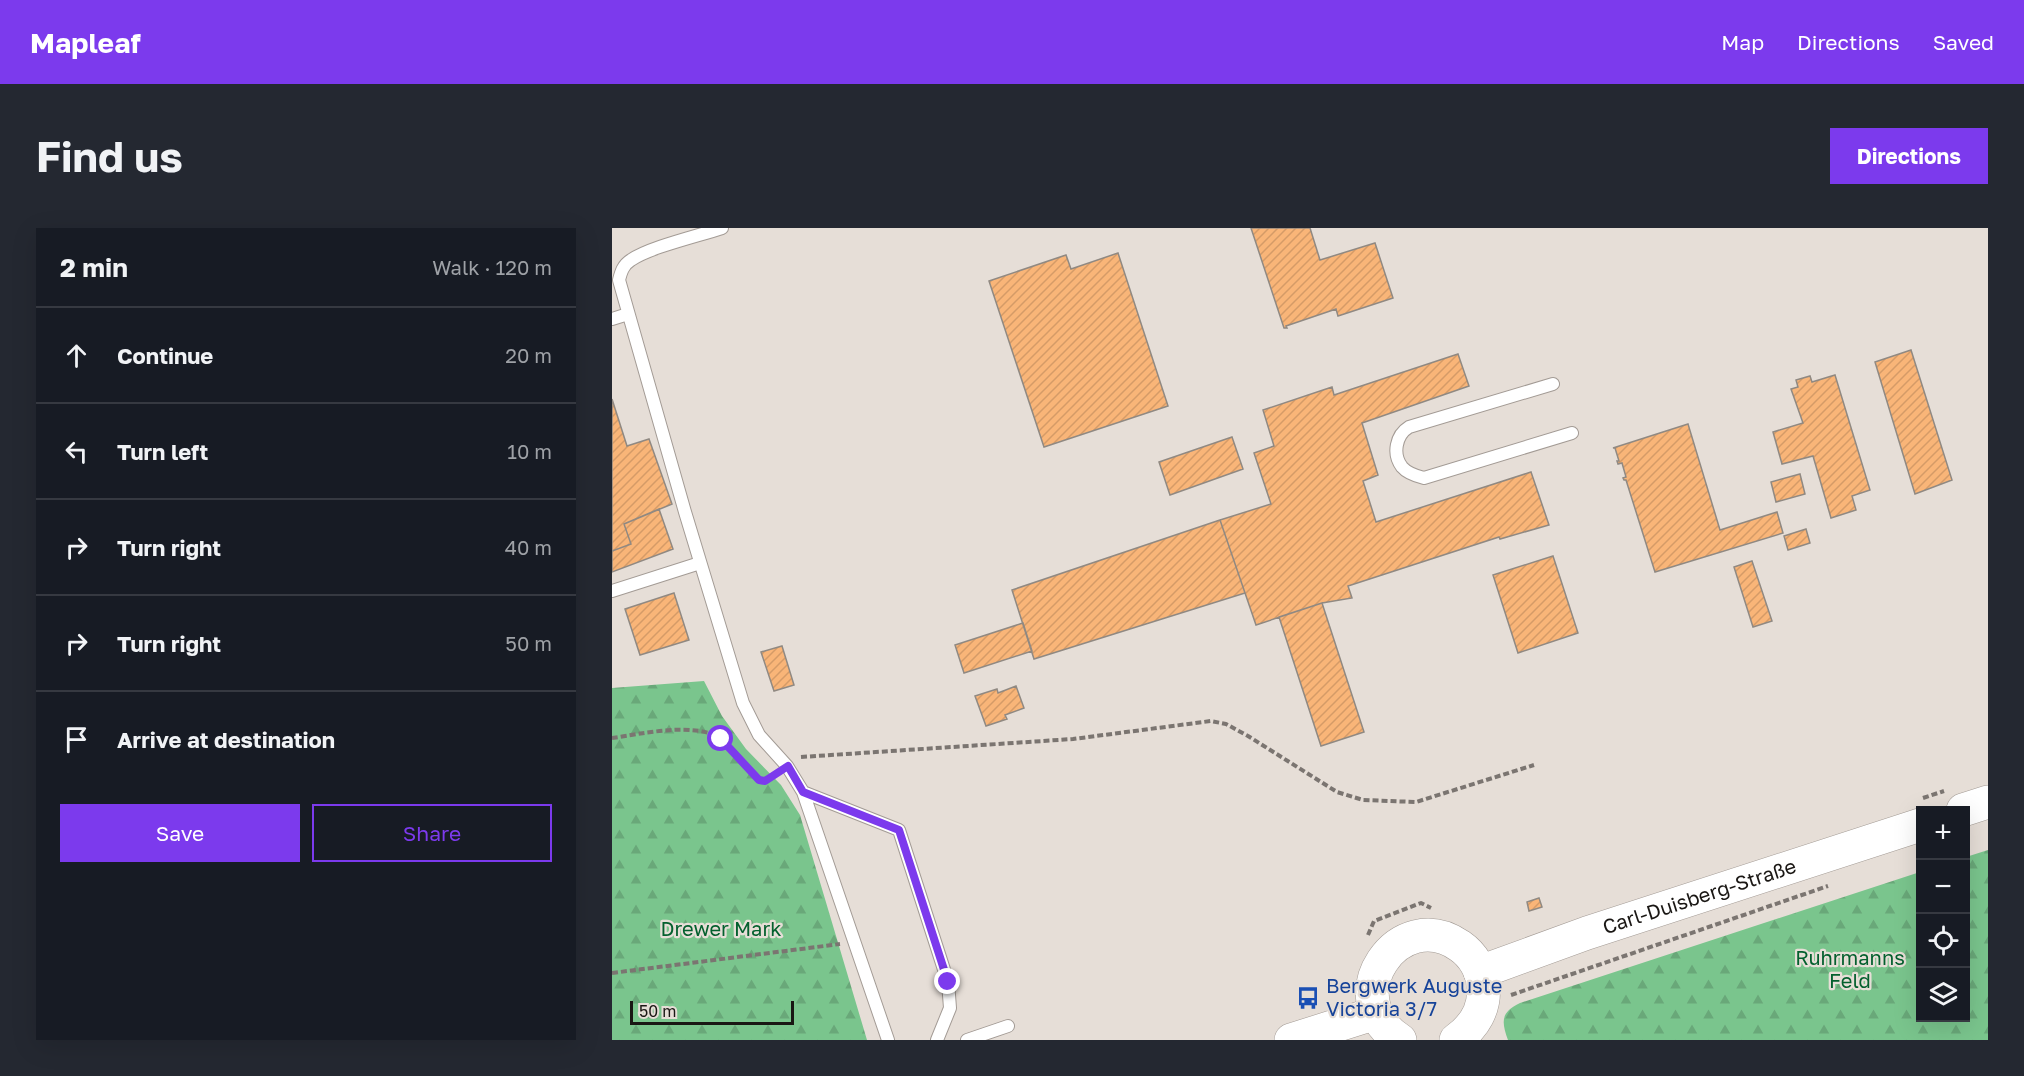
<!DOCTYPE html>
<meta charset="utf-8">
<style>
:root{--surface:#171b24;--page:#242831;--text:#f1f3f6;--muted:#9ea1a6;--line:#363941;--accent:#7c3aed}
body{margin:0;font-family:"Golos Text",sans-serif;background:var(--page);color:var(--text)}
.controls{position:absolute;right:18px;bottom:18px;display:grid;overflow:hidden;border-radius:0px;box-shadow:0 6px 24px #0002}
.controls button{width:54px;height:54px;display:grid;place-items:center;padding:0;border:0;border-bottom:2px solid var(--line);background:var(--surface);color:var(--text);font:30px sans-serif}
.scale{position:absolute;left:18px;bottom:15px;width:164px;box-sizing:border-box;padding-left:6px;border:3px solid #1a1714;border-top:0;font-size:16px;line-height:21px;white-space:nowrap;color:#1a1714;-webkit-text-stroke:4px #e6ded7;paint-order:stroke}
.stop{position:absolute;width:18px;height:18px;margin:-14px;border:4px solid #7c3aed;border-radius:50%;background:#fff}
.stop.end{background:#7c3aed;border-color:#fff;box-shadow:0 2px 6px #0008}
.list{margin:0;padding:0;list-style:none}
h2{display:flex;justify-content:space-between;align-items:center;height:78px;margin:0;padding:0 24px;font-size:26px}
h2 small{font-size:20px;font-weight:400;color:var(--muted)}
.list li{display:grid;grid-template-columns:39px 1fr auto;gap:18px;align-items:center;box-sizing:border-box;height:96px;padding:0 24px;border-top:2px solid var(--line)}
.list b{display:block;font-size:22px;white-space:nowrap}
.list em{font-size:20px;font-style:normal;color:var(--muted)}
.actions{display:flex;gap:12px;padding:18px 24px}
.actions a{flex:1;padding:14px 0;border:2px solid var(--accent);border-radius:0px;text-align:center;font-size:21px;color:var(--accent)}
.actions .main{background:var(--accent);color:#fff}
.icon{flex:none;width:33px;height:33px;fill:none;stroke:currentColor;stroke-width:2;stroke-linecap:round;stroke-linejoin:round}
.map{position:relative;flex:none;width:1376px;height:812px;overflow:hidden;border-radius:0px}
header{display:flex;align-items:center;gap:36px;box-sizing:border-box;height:84px;padding:0 30px;background:var(--accent);color:#fff}
header strong{font-size:28px}
nav{display:flex;gap:33px;margin-inline-start:auto;font-size:21px}
.intro{display:flex;align-items:center;justify-content:space-between;box-sizing:border-box;height:144px;padding:0 36px}
h1{margin:0;font-size:42px}
.button{padding:15px 27px;border-radius:0px;background:var(--accent);color:#fff;font-size:21px;font-weight:700}
main{display:flex;gap:36px;padding:0 36px}
aside{flex:1;background:var(--surface);border-radius:0px;box-shadow:0 6px 24px #0002}
.map>svg:first-child{display:block}
.forest{fill:url(#forest-firs)}
.building{fill:url(#building-hatch);stroke:#908982;stroke-width:1.5}
.lines{fill:none;stroke-linecap:round;stroke-linejoin:round}
.service-casing{stroke:#a39b95;stroke-width:14}
.secondary-casing{stroke:#a39b95;stroke-width:34}
.path{stroke:#7b7571;stroke-width:4;stroke-dasharray:6 3;stroke-linecap:butt}
.service{stroke:#fff;stroke-width:12}
.secondary{stroke:#fff;stroke-width:33}
.route{stroke:#7c3aed;stroke-width:8}
.labels{text-anchor:middle;stroke-width:4.5;stroke-linejoin:round;paint-order:stroke}
.street-label{font-size:20px;fill:#1a1714;stroke:#e6ded7}
.park-label{font-size:20px;fill:#04602e;stroke:#e6ded7}
.transit-label{font-size:20px;fill:#164399;stroke:#e6ded7;text-anchor:start}
</style>
<header>
<strong>Mapleaf</strong>
<nav><a>Map</a><a>Directions</a><a>Saved</a></nav>
</header>
<div class="intro"><h1>Find us</h1><a class="button">Directions</a></div>
<main>
<aside>
<h2>2 min<small>Walk · 120 m</small></h2>
<ul class="list">
<li><svg class="icon" aria-label="ahead" viewBox="0 0 24 24"><path d="M12 20V5M6 11l6-6 6 6"/></svg><div><b>Continue</b></div><em>20 m</em></li>
<li><svg class="icon" aria-label="left" viewBox="0 0 24 24"><path d="M17 20v-9H6M10 6l-5 5 5 5"/></svg><div><b>Turn left</b></div><em>10 m</em></li>
<li><svg class="icon" aria-label="right" viewBox="0 0 24 24"><path d="M7 20v-9h11M14 6l5 5-5 5"/></svg><div><b>Turn right</b></div><em>40 m</em></li>
<li><svg class="icon" aria-label="right" viewBox="0 0 24 24"><path d="M7 20v-9h11M14 6l5 5-5 5"/></svg><div><b>Turn right</b></div><em>50 m</em></li>
<li><svg class="icon" aria-label="arrive" viewBox="0 0 24 24"><path d="M6 21V4h12l-3 4 3 4H6"/></svg><div><b>Arrive at destination</b></div></li>
</ul>
<div class="actions"><a class="main">Save</a><a>Share</a></div>
</aside>
<div class="map">
<svg width="1376" height="812" viewBox="0 0 1376 812">
<defs>
<pattern id="forest-firs" width="22" height="20" patternUnits="userSpaceOnUse" patternTransform="scale(1.5)"><rect width="22" height="20" fill="#7ac58d"/><path d="M5 1l3.5 6h-7zM16 11l3.5 6h-7z" fill="#69a879"/></pattern>
<pattern id="building-hatch" width="6" height="6" patternUnits="userSpaceOnUse" patternTransform="scale(1.5)"><rect width="6" height="6" fill="#f9b578"/><path d="M-1 1l2-2M0 6l6-6M5 7l2-2" fill="none" stroke="#d59b67"/></pattern>
</defs>
<rect width="100%" height="100%" fill="#e6ded7"/>
<path class="forest" d="M92 453 110 488 134 521 169 557 188 587 255 812H0V460Z
M1376 622V812H896C889 793 889 784 908 775L1308 644V790H1354V629Z"/>
<path class="building" d="M639 0H698L708 32 763 15 781 70 726 88 724 81 674 98 675 100H672Z
M506 25 556 178 432 219 377 53 454 27 459 41Z
M1299 122 1340 252 1303 266 1263 134Z
M846 126 857 158 750 195 766 247 751 253 764 294 919 244 937 297 888 311 887 309 736 358 740 370 710 375 644 397 608 292 659 276 642 225 662 218 651 182 720 159 722 167Z
M1223 147 1258 262 1240 268 1244 282 1219 290 1201 228 1170 236 1161 204 1191 195 1179 161 1186 159 1184 152 1198 148 1200 154Z
M0 171 15 218 37 211 60 276 12 296 19 316 0 323Z
M1076 196 1108 302 1165 284 1171 305 1043 344 1014 252H1012L1011 250 1014 249 1010 235 1006 236 1005 233H1007L1003 220H1001Z
M620 209 631 241 558 267 547 234Z
M1188 246 1193 266 1164 274 1159 254Z
M47 281 61 321 0 344V323L19 316 12 296Z
M608 292 633 365 422 431 400 362Z
M1194 301 1198 315 1176 322 1172 308Z
M941 328 966 405 906 425 881 347Z
M1140 333 1160 393 1141 399 1122 339Z
M62 365 77 412 28 427 13 381Z
M710 375 752 504 709 518 667 389Z
M411 395 420 423 352 445 343 417Z
M170 418 182 457 162 463 149 424Z
M404 458 412 480 393 487 395 491 374 498 363 468 385 461 386 465Z
M927 670 930 679 917 683 915 674Z"/>
<g class="lines">
<g class="service-casing">
<path id="service" d="M110 0C86 8 38 19 19 32 11 37 9 44 7 52L73 284 131 475 147 507 175 538 191 564 276 812
M0 91 16 86
M941 156 797 199C784 207 780 226 790 239 795 245 804 248 812 250L960 205
M0 363 88 335
M191 564 287 602 336 754 338 780 325 812
M355 812 396 798"/>
</g>
<g class="secondary-casing">
<g id="secondary">
<path d="M1351 582 1376 574"/>
<path id="s1" d="M868 744 975 705 1308 597"/>
<path d="M679 812 764 785"/>
<path d="M788 812C722 770 787 675 848 718 861 727 870 742 871 757 874 780 862 799 844 812"/>
</g>
</g>
<path class="path" d="M0 510C29 506 84 493 109 511 124 522 135 539 147 552L153 553 163 546
M189 529 461 511 599 493 614 496 636 508 725 564 751 572 804 574 922 537
M1311 570 1332 563
M756 707 762 693 809 675 819 680
M0 745 228 716
M899 767 1216 658"/>
<use href="#service" class="service"/>
<use href="#secondary" class="secondary"/>
</g>
<g class="lines">
<path class="route" d="M109 511 147 552 153 553 176 538 191 564 287 602 336 754"/>
</g>
<defs>
<g id="bus-bare" transform="scale(1.8)"><path d="M-5-6H5V4H4V6H2V4H-2V6H-4V4H-5ZM-3.5-4V0h7V-4ZM-3.5 1.2v1.5H-2V1.2ZM2 1.2v1.5H3.5V1.2Z" fill="#1a4fb4" stroke="#e6ded7" stroke-width="2.5" paint-order="stroke"/></g>
</defs>
<g fill-rule="evenodd">
<use href="#bus-bare" x="696" y="770"/>
</g>
<g class="labels">
<g class="street-label">
<text dy="7" stroke="none"><textPath href="#s1" startOffset="232">Carl-Duisberg-Straße</textPath></text>
</g>
<g class="park-label">
<text x="109" y="708">Drewer Mark</text>
<text x="1238" y="737">Ruhrmanns<tspan x="1238" dy="23">Feld</tspan></text>
</g>
<g class="transit-label">
<text x="714" y="765">Bergwerk Auguste<tspan x="714" dy="23">Victoria 3/7</tspan></text>
</g>
</g>
</svg>
<div class="controls">
<button>+</button>
<button>−</button>
<button><svg class="icon" aria-label="locate" viewBox="0 0 24 24"><circle cx="12" cy="12" r="6"/><path d="M12 2v4M12 18v4M2 12h4M18 12h4"/></svg></button>
<button><svg class="icon" aria-label="layers" viewBox="0 0 24 24"><path d="M12 4l9 5-9 5-9-5zM3 14l9 5 9-5"/></svg></button>
</div>
<div class="scale">50 m</div>
<div class="stop" style="left:109px;top:511px"></div>
<div class="stop end" style="left:336px;top:754px"></div>
</div>
</main>
